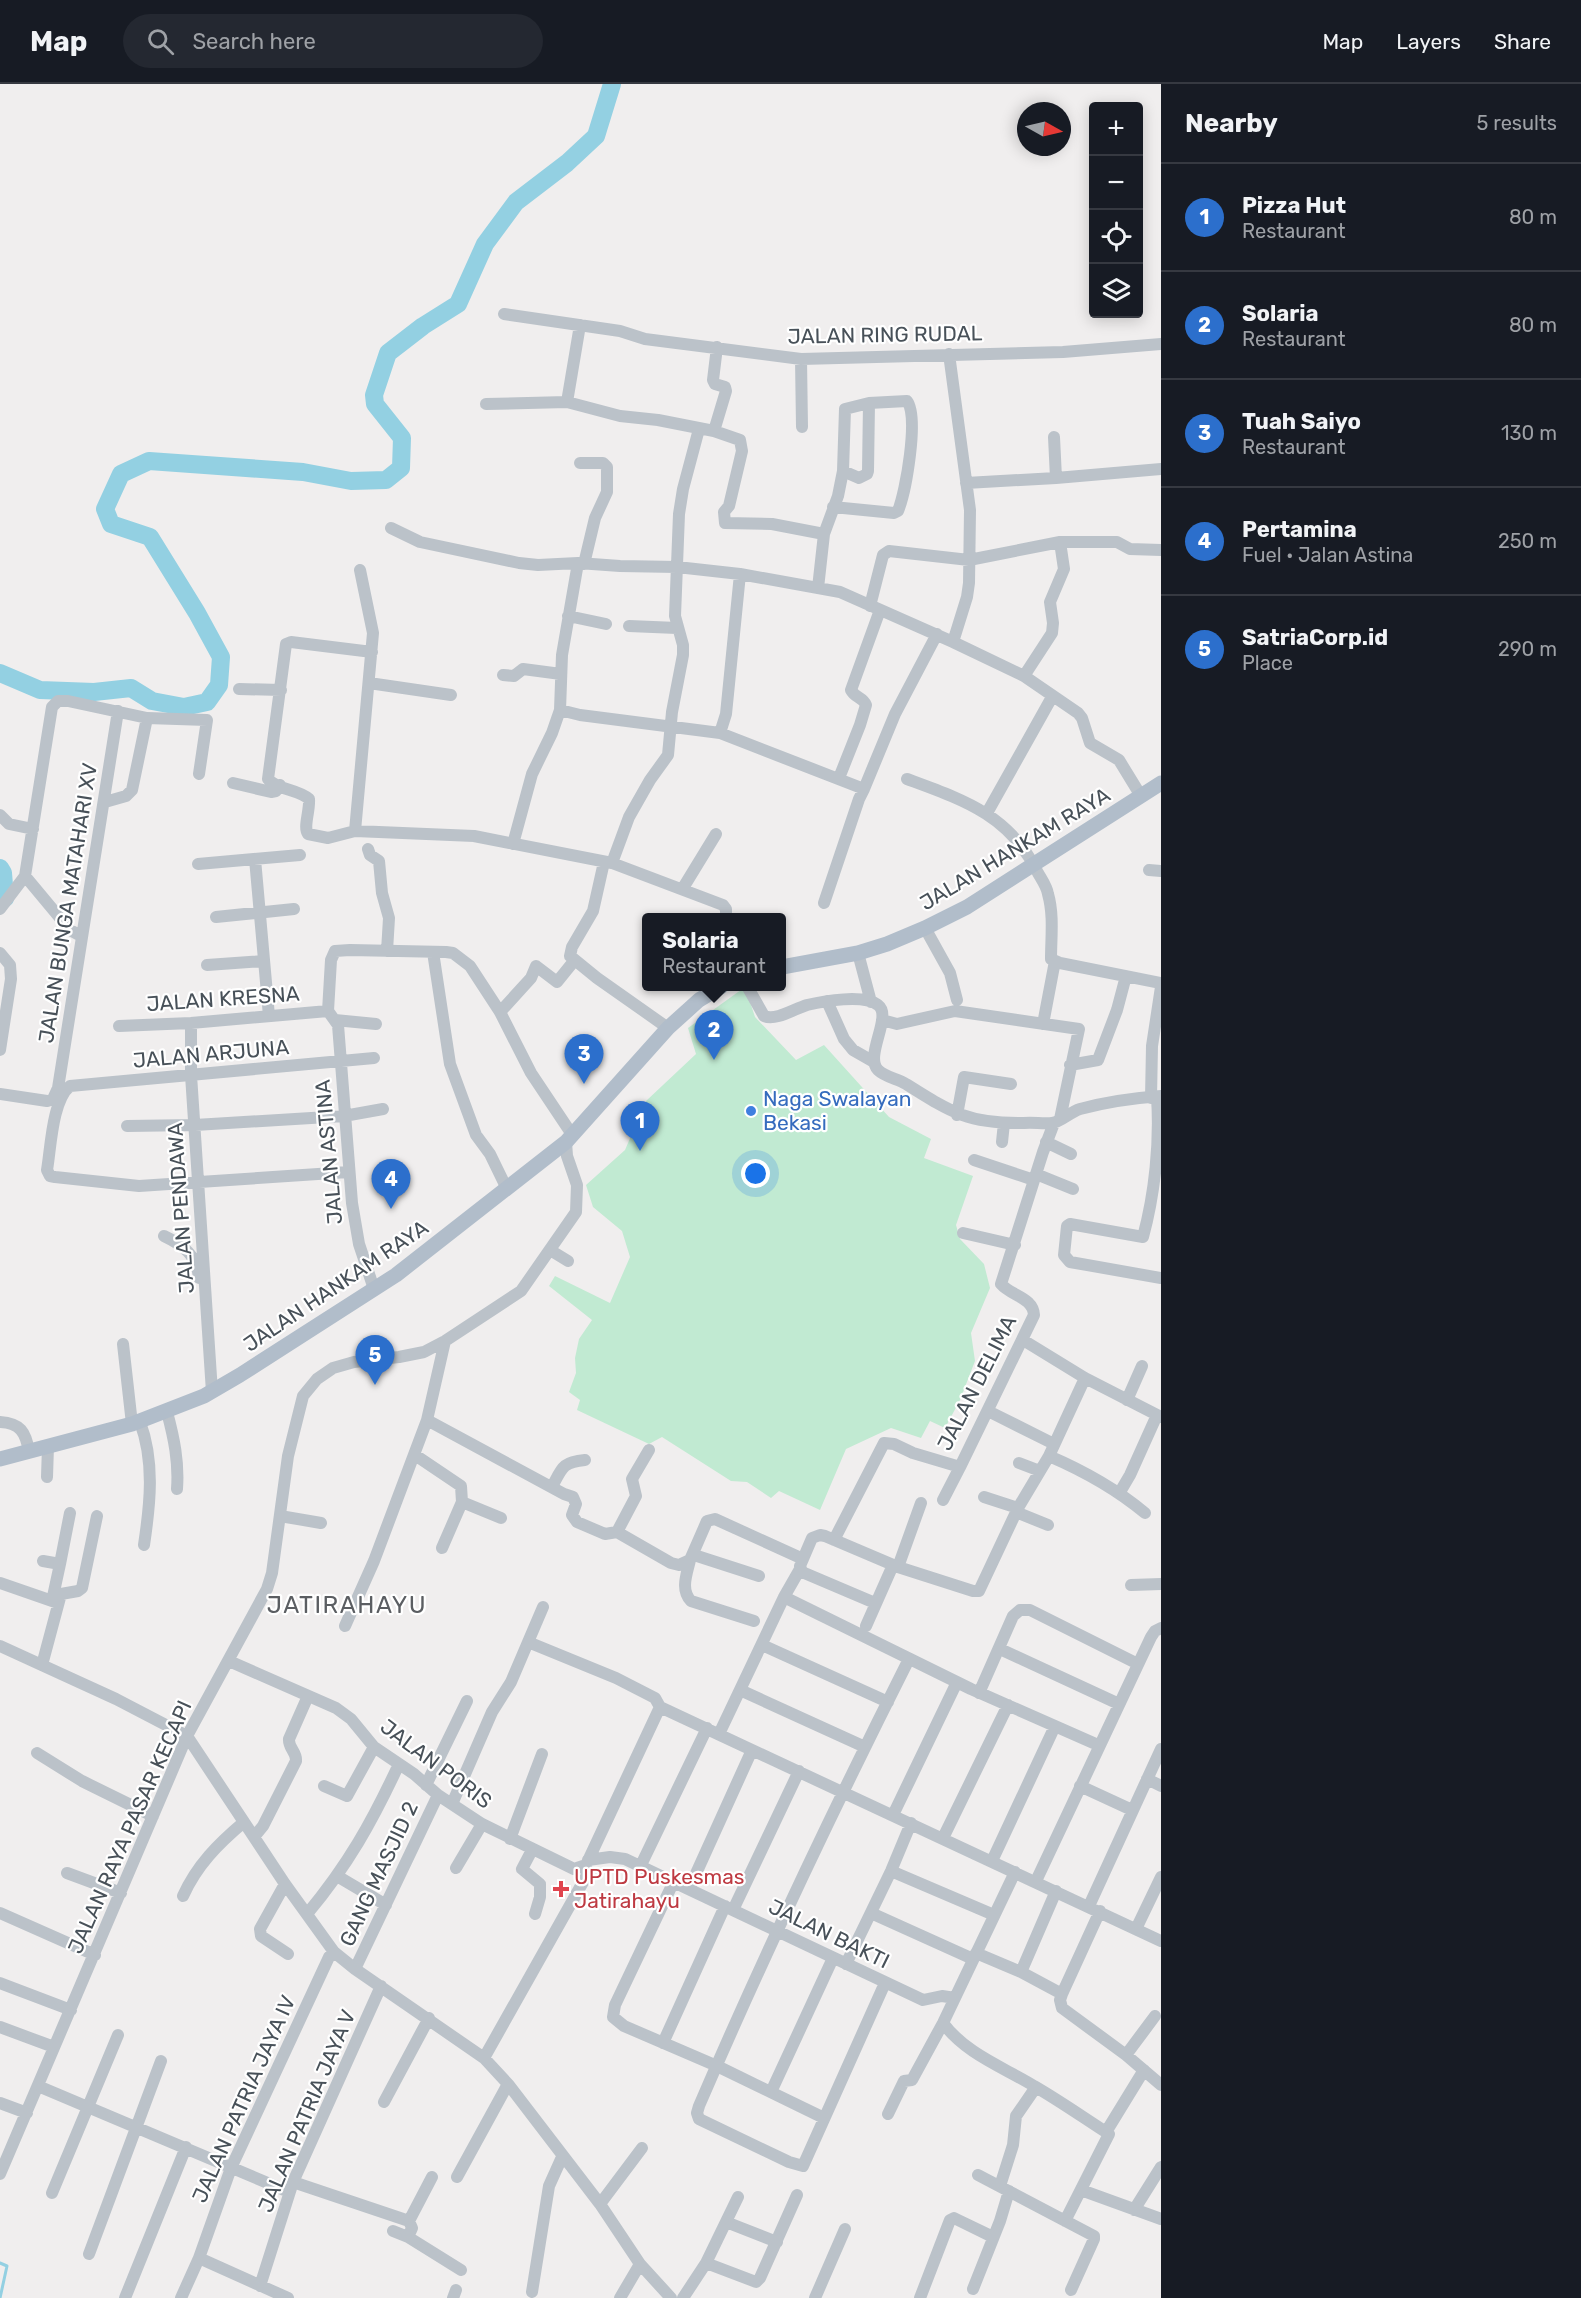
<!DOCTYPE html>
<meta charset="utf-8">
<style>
:root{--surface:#171b24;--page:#242831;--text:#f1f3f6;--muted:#9ea1a6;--line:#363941;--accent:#2c6fcc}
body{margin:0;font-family:Rubik,sans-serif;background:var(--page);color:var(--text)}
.controls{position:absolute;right:18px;top:18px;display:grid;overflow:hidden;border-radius:6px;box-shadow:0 3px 15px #0003}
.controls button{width:54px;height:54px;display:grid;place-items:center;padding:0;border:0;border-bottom:2px solid var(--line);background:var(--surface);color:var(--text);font:30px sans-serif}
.compass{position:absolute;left:1017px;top:18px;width:54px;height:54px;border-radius:50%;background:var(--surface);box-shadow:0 3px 15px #0003;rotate:98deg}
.you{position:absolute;left:756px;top:1090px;width:21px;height:21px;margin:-15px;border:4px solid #fff;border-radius:50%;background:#1a73e8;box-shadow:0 0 0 9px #1a73e833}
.badge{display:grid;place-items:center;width:39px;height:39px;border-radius:50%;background:var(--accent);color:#fff;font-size:20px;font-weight:700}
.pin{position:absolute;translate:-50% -50px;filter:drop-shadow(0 2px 3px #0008)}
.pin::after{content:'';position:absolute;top:32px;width:21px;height:18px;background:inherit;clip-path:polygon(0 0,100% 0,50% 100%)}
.popup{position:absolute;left:642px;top:829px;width:144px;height:78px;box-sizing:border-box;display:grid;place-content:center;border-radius:6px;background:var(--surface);filter:drop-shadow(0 2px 4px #0005);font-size:20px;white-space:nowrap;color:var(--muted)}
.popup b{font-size:22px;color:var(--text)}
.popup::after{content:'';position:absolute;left:50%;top:100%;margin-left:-12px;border:12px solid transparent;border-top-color:var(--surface)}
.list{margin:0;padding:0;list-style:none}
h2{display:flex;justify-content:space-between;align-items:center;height:78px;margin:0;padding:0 24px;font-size:26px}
h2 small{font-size:20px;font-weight:400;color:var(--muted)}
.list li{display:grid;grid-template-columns:39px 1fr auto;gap:18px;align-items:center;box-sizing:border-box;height:108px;padding:0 24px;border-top:2px solid var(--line)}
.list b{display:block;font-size:22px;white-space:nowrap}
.list p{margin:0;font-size:20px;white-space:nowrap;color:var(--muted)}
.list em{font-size:20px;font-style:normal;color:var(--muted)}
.icon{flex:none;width:33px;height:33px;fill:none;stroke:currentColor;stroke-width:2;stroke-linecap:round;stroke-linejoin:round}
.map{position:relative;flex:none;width:1161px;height:2214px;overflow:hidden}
header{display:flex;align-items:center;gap:36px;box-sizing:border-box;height:84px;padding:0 30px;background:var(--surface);border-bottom:2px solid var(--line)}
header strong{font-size:28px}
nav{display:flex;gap:33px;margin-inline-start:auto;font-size:21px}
.search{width:420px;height:54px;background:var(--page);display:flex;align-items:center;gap:15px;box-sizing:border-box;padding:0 21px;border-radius:33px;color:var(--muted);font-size:22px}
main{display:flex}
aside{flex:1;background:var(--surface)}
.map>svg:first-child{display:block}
.green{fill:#c1ead2}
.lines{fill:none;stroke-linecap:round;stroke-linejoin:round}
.stream{stroke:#93d0e2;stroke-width:3}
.river{stroke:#93d0e2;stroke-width:18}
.minor{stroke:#bbc2c9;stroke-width:12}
.major{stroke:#b1bdca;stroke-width:15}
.shop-dot{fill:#3f7fe0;stroke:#fff;stroke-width:2}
.health-dot{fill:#e0444e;stroke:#fff;stroke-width:2}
.labels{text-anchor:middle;stroke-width:4.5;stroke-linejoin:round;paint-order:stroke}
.street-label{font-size:21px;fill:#485159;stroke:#fff}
.shop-label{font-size:21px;fill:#366cbe;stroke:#fff;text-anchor:start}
.health-label{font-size:21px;fill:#be3a42;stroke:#fff;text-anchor:start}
.quarter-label{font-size:24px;letter-spacing:1.5px;fill:#5b5e62;stroke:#fff}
</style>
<header>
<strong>Map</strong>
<div class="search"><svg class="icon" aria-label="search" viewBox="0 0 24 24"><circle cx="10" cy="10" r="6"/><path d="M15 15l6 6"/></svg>Search here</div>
<nav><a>Map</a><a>Layers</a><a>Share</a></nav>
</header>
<main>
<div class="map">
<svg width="1161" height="2214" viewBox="0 0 1161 2214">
<rect width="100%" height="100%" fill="#f0eeee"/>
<path class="green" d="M745 903 755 933 796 976 824 961 889 1033 931 1055 924 1074 973 1092 956 1141 960 1155 984 1180 990 1204 971 1249 975 1277 960 1316 945 1344 930 1337 921 1354 891 1344 846 1365 820 1426 779 1407 771 1414 747 1398 731 1397 662 1353 649 1360 577 1326 580 1316 569 1308 576 1289 575 1274 579 1255 592 1236 549 1202 555 1192 610 1219 630 1173 622 1147 593 1123 586 1101 625 1066 646 1017 696 970 688 944Z"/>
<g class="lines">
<path class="stream" d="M0 2179 7 2182 0 2214"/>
<path class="river" d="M0 589 40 606 94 608 131 604 152 617 184 623 207 618 219 601 221 573 197 529 150 453 111 440 105 425 121 390 149 377 303 388 351 397 386 396 401 384 402 354 375 320 374 311 388 269 423 242 458 220 485 160 516 118 567 79 596 52 612 0
M0 784 3 789 5 814 0 818"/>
<path class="minor" d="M504 230 620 247 645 255 801 275 1063 268 1161 260
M949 270 970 426 969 499 967 513 953 558
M801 275 802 343
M567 318 580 241
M486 320 567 318 620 332 658 336 714 347 740 356 742 367 729 422 724 428 725 439 772 440 824 450
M714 347 726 307 725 303 715 300 713 296 717 263
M1054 353 1056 394
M580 379H603L607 383V408L595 434 584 480
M843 387 859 394 867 390 868 387 869 319
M966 399 1056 394 1161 385
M391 444 420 458 519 479 538 481 578 479 620 482 677 483 740 490 840 508 953 558 1024 592 1078 629 1082 634 1090 659 1119 676 1141 712
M818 504 824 450 838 412 843 387 845 325 869 319 907 317C919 333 906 407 898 427L894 429 833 423
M870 522 883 471 889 467 969 476 1060 458H1117L1130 465 1161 466
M568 532 606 540
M629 542 677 544
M372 568 291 558 286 560 268 695C277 706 298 705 309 715 310 727 303 743 308 750L328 754 355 747 474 752 612 779 723 821 726 825V834
M503 591 514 592 523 585 561 590
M1024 592 1052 549 1053 539 1050 518 1064 485 1060 458
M369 599 451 611
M239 605 281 606
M560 626 580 631 720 649 864 705 859 715 824 819
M720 649 726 630 740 490
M839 694 860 641 866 621C863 613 855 614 851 606L880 526
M907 695C964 716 1010 731 1038 789 1042 796 1047 803 1048 810 1054 831 1051 854 1051 875L1060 879 1161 899
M233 699 271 708 276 707 280 701
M864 705 895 630 937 550
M105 718 126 712 132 706 147 634
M987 729 1052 613
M0 731 9 740 33 745
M355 747 373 549 360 486
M513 760 532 690 552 649 560 626 562 571 578 479
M368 765 370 771 379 777 382 809 389 834 387 867
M255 775 269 932
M604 778 593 827 572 863 570 872 597 894 668 944
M612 779 629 733 650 696 668 671 672 628 683 571V561L675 532 679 430 683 405 699 345
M198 780 300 771
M1149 786 1161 787
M25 792 70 846 81 852
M683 804 716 750
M0 825 25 792 52 623 58 617H68L147 634 207 636 199 690
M216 833 294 825
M925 844 950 889 957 916
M433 868 450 980 476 1051 490 1070 507 1105
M0 869 10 881 11 895 0 966
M858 869 871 918
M207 881 264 877
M747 902 764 932C776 937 794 925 807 921 824 917 864 910 878 921 893 932 864 972 878 986 885 993 898 995 906 1000 952 1029 969 1040 1024 1039 1033 1038 1043 1040 1052 1039 1061 1038 1070 1028 1080 1025 1106 1018 1134 1014 1161 1012
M827 917 844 955 853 966 874 978
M328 927 331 876 335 867 350 866 446 868 453 869 470 882 500 928 531 989 573 1052
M328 927 338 941 352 1119 359 1160 374 1205
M500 928 531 894 536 882 557 898 574 877
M335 936 376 940
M882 936 897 940 955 927 1079 945 1060 1035
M191 939V991L212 1308
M1043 940 1055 877
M119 942 191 939 328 927
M1070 981 1098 976 1117 926 1126 892
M0 1010 47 1017 53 1015 58 1004 118 627
M1157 1013C1160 1058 1155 1109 1143 1153L1070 1140 1067 1142 1064 1171 1070 1178 1161 1194
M1151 1014 1152 962 1161 903
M957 1031 964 993 1011 1000
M127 1042 195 1041 344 1032 383 1025
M1002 1058 1004 1039
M1046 1058 1071 1070
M974 1076 1034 1096
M348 1088 139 1102 55 1093 50 1092 47 1086C51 1063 52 1017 70 1002L374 974
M1036 1090 1073 1105
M963 1149 1015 1161
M164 1152C183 1161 197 1171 199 1194
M550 1166 568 1177
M1023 1256 1085 1294 1161 1333
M123 1260 132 1340
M1127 1316 1142 1282
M988 1327 1054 1360
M167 1328C174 1354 179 1378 177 1405
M427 1336 564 1410 573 1413 576 1420 572 1431 577 1438 605 1450 617 1448 671 1479 679 1481 690 1476 707 1437 715 1435 803 1475
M0 1338C20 1339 26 1348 29 1368
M140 1338C155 1378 150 1421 144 1461
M415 1371 461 1402 462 1418 442 1464
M1049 1372C1084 1387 1115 1404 1145 1429
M1019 1379 1040 1387
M47 1393 48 1362
M552 1403C562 1384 562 1378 585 1376
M1120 1408 1130 1391 1157 1331
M984 1413 1018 1424
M943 1416 960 1383
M462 1418 501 1434
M1016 1428 1048 1441
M280 1432 321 1439
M617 1448 636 1412 632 1395 649 1366
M834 1456 884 1359 894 1360 913 1369 960 1383 1034 1231C1033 1213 1011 1212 1001 1200L1043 1068 1054 1039
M694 1471 759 1492
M690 1476C687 1490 680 1505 691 1517L754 1537
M43 1477 60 1480 52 1517
M60 1480 70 1429
M898 1483 921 1419
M0 1499 58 1519
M1131 1501 1161 1500
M784 1513 971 1605 1098 1661
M875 1519 802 1488 800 1482 812 1454 820 1451 825 1452 898 1483 973 1507H979L1018 1424 1049 1372 1085 1294
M345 1542 374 1477 427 1336 445 1257
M866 1542 893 1481
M528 1558 616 1594 655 1614 660 1623
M762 1561 888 1618
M0 1562 116 1615 187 1652 285 1800 334 1868 355 1885 484 1974 508 2000 600 2120 640 2180 671 2214
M1000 1565 1119 1620
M229 1577 336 1624 351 1635 374 1663 414 1690 438 1711 482 1740 574 1785 586 1781 660 1623 1161 1857
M42 1581 61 1510 78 1507 82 1504 97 1432
M740 1606 865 1663
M979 1609 1013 1532 1020 1526H1030L1138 1580
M719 1650 784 1513 800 1485
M37 1669 82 1697 153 1732
M1147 1695 1161 1702
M426 1701 467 1617
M324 1702 347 1712 374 1663
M1080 1702 1132 1726
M452 1720 492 1628 511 1598 543 1523
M893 1731 957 1598
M254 1753 263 1742 296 1677C297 1668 288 1664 289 1655L308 1612
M943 1754 1008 1621
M510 1755 542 1670
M532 1766 522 1785 540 1800V1813L535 1830
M588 1776 610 1773 625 1775 923 1916 942 1912 955 1914
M992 1777 1055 1642
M641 1781 707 1644
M456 1784 482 1740
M891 1787 994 1831
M67 1789 121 1809
M337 1792 386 1821
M674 1797 615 1921 613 1933 624 1942 717 1982 824 2034
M1036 1797 1151 1553 1155 1547 1161 1544
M285 1800 260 1845 261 1852 288 1870
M689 1805 752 1666
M183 1812C197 1781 218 1760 244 1738
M1089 1822 1161 1665
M733 1826 799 1687
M0 1829 95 1871
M871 1829 973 1875
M307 1830C348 1781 372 1738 399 1680
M1136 1845 1161 1793
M976 1869 1021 1888 1062 1910 1100 1827
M846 1880 891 1787 911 1739
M355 1885 438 1711
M1021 1888 1056 1807
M0 1899 71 1926
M885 1899 803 2082 789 2078 699 2035 697 2029 699 2022C764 1871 835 1722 909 1575
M1062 1910 1060 1916 1062 1924 1126 1971 1161 2001
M943 1939C966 1970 1003 1983 1034 2002 1060 2017 1084 2034 1109 2050L1065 2137
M0 1943 54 1963
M663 1959 725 1822
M1126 1971 1155 1932
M484 1974 587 1791 586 1781
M38 2002 289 2108
M771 2008 833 1874
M384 2018 429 1934
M0 2019 27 2029
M888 2030 904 1997 912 1996 943 1939 1015 1788
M1106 2048 1144 1986
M0 2090 187 1652 267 1505 272 1489 288 1372 303 1312 317 1295 333 1284 354 1278 399 1273 424 1268 445 1257 521 1207 576 1128 577 1101 567 1072 566 1058
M978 2091 1094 2152V2155L1071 2206
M457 2093 508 2000
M293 2098 409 2137 412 2144 408 2153
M1000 2102 1013 2061 1016 2032 1036 2003
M1081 2106 1161 2135
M52 2109 118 1951
M600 2120 642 2064
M1134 2126 1161 2083
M409 2137 432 2093
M726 2138 777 2158
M393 2147 408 2153 461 2186
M89 2170 161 1977
M199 2174 288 2214
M706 2179 756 2198 760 2194 797 2111
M260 2202 293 2098 381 1902
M973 2205 1000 2137 1009 2107
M532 2208 549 2102 562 2073
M125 2214 186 2063
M181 2214 199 2174 231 2084 329 1873 334 1868
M453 2214 456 2206
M620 2214 640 2180
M683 2214 706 2179 738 2113
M815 2214 845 2145
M920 2214 950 2136 954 2134 958 2136 993 2153"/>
<path class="major" d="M782 883 858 869 887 860 925 844 967 823 1161 699
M0 1375 132 1340 204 1312 240 1291 396 1191 566 1058 668 944 699 916 722 902"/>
</g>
<circle class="shop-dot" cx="751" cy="1027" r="6"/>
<path class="health-dot" d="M558 1796h6v6h6v6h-6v6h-6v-6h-6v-6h6z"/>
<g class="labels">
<g class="street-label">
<text transform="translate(885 251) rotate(-1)" y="7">JALAN RING RUDAL</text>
<text transform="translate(1015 765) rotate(-31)" y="7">JALAN HANKAM RAYA</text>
<text transform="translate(68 819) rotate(-81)" y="7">JALAN BUNGA MATAHARI XV</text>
<text transform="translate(223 915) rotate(-4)" y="7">JALAN KRESNA</text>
<text transform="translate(211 970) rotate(-5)" y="7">JALAN ARJUNA</text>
<text transform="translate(329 1068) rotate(-95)" y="7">JALAN ASTINA</text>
<text transform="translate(181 1124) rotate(-94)" y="7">JALAN PENDAWA</text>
<text transform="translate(336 1202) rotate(-34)" y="7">JALAN HANKAM RAYA</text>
<text transform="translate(977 1299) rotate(-63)" y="7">JALAN DELIMA</text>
<text transform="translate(436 1680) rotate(37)" y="7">JALAN PORIS</text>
<text transform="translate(130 1743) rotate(-66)" y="7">JALAN RAYA PASAR KECAPI</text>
<text transform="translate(379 1790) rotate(-65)" y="7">GANG MASJID 2</text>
<text transform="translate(829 1850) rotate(26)" y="7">JALAN BAKTI</text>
<text transform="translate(244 2015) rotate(-66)" y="7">JALAN PATRIA JAYA IV</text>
<text transform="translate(307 2027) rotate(-67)" y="7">JALAN PATRIA JAYA V</text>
</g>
<g class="shop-label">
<text x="763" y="1022">Naga Swalayan<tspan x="763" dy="24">Bekasi</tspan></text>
</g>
<g class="health-label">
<text x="574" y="1800">UPTD Puskesmas<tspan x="574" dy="24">Jatirahayu</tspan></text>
</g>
<g class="quarter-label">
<text x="347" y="1529">JATIRAHAYU</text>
</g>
</g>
</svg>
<div class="controls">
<button>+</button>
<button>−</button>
<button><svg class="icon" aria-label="locate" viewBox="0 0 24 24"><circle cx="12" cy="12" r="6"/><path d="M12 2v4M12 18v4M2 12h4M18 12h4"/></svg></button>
<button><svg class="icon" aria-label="layers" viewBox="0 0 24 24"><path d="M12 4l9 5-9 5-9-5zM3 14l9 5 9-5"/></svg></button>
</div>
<svg class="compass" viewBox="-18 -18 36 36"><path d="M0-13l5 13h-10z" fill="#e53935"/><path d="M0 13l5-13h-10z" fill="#9ea1a6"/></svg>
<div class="you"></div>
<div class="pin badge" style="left:640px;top:1067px">1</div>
<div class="pin badge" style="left:714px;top:976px">2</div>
<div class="popup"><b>Solaria</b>Restaurant</div>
<div class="pin badge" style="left:584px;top:1000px">3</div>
<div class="pin badge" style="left:391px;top:1125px">4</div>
<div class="pin badge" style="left:375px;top:1301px">5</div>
</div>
<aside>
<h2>Nearby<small>5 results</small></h2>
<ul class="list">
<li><span class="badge">1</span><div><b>Pizza Hut</b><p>Restaurant</p></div><em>80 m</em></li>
<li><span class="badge">2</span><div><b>Solaria</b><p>Restaurant</p></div><em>80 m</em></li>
<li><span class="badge">3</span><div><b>Tuah Saiyo</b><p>Restaurant</p></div><em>130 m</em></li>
<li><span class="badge">4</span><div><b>Pertamina</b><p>Fuel · Jalan Astina</p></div><em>250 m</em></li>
<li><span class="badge">5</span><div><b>SatriaCorp.id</b><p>Place</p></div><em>290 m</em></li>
</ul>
</aside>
</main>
